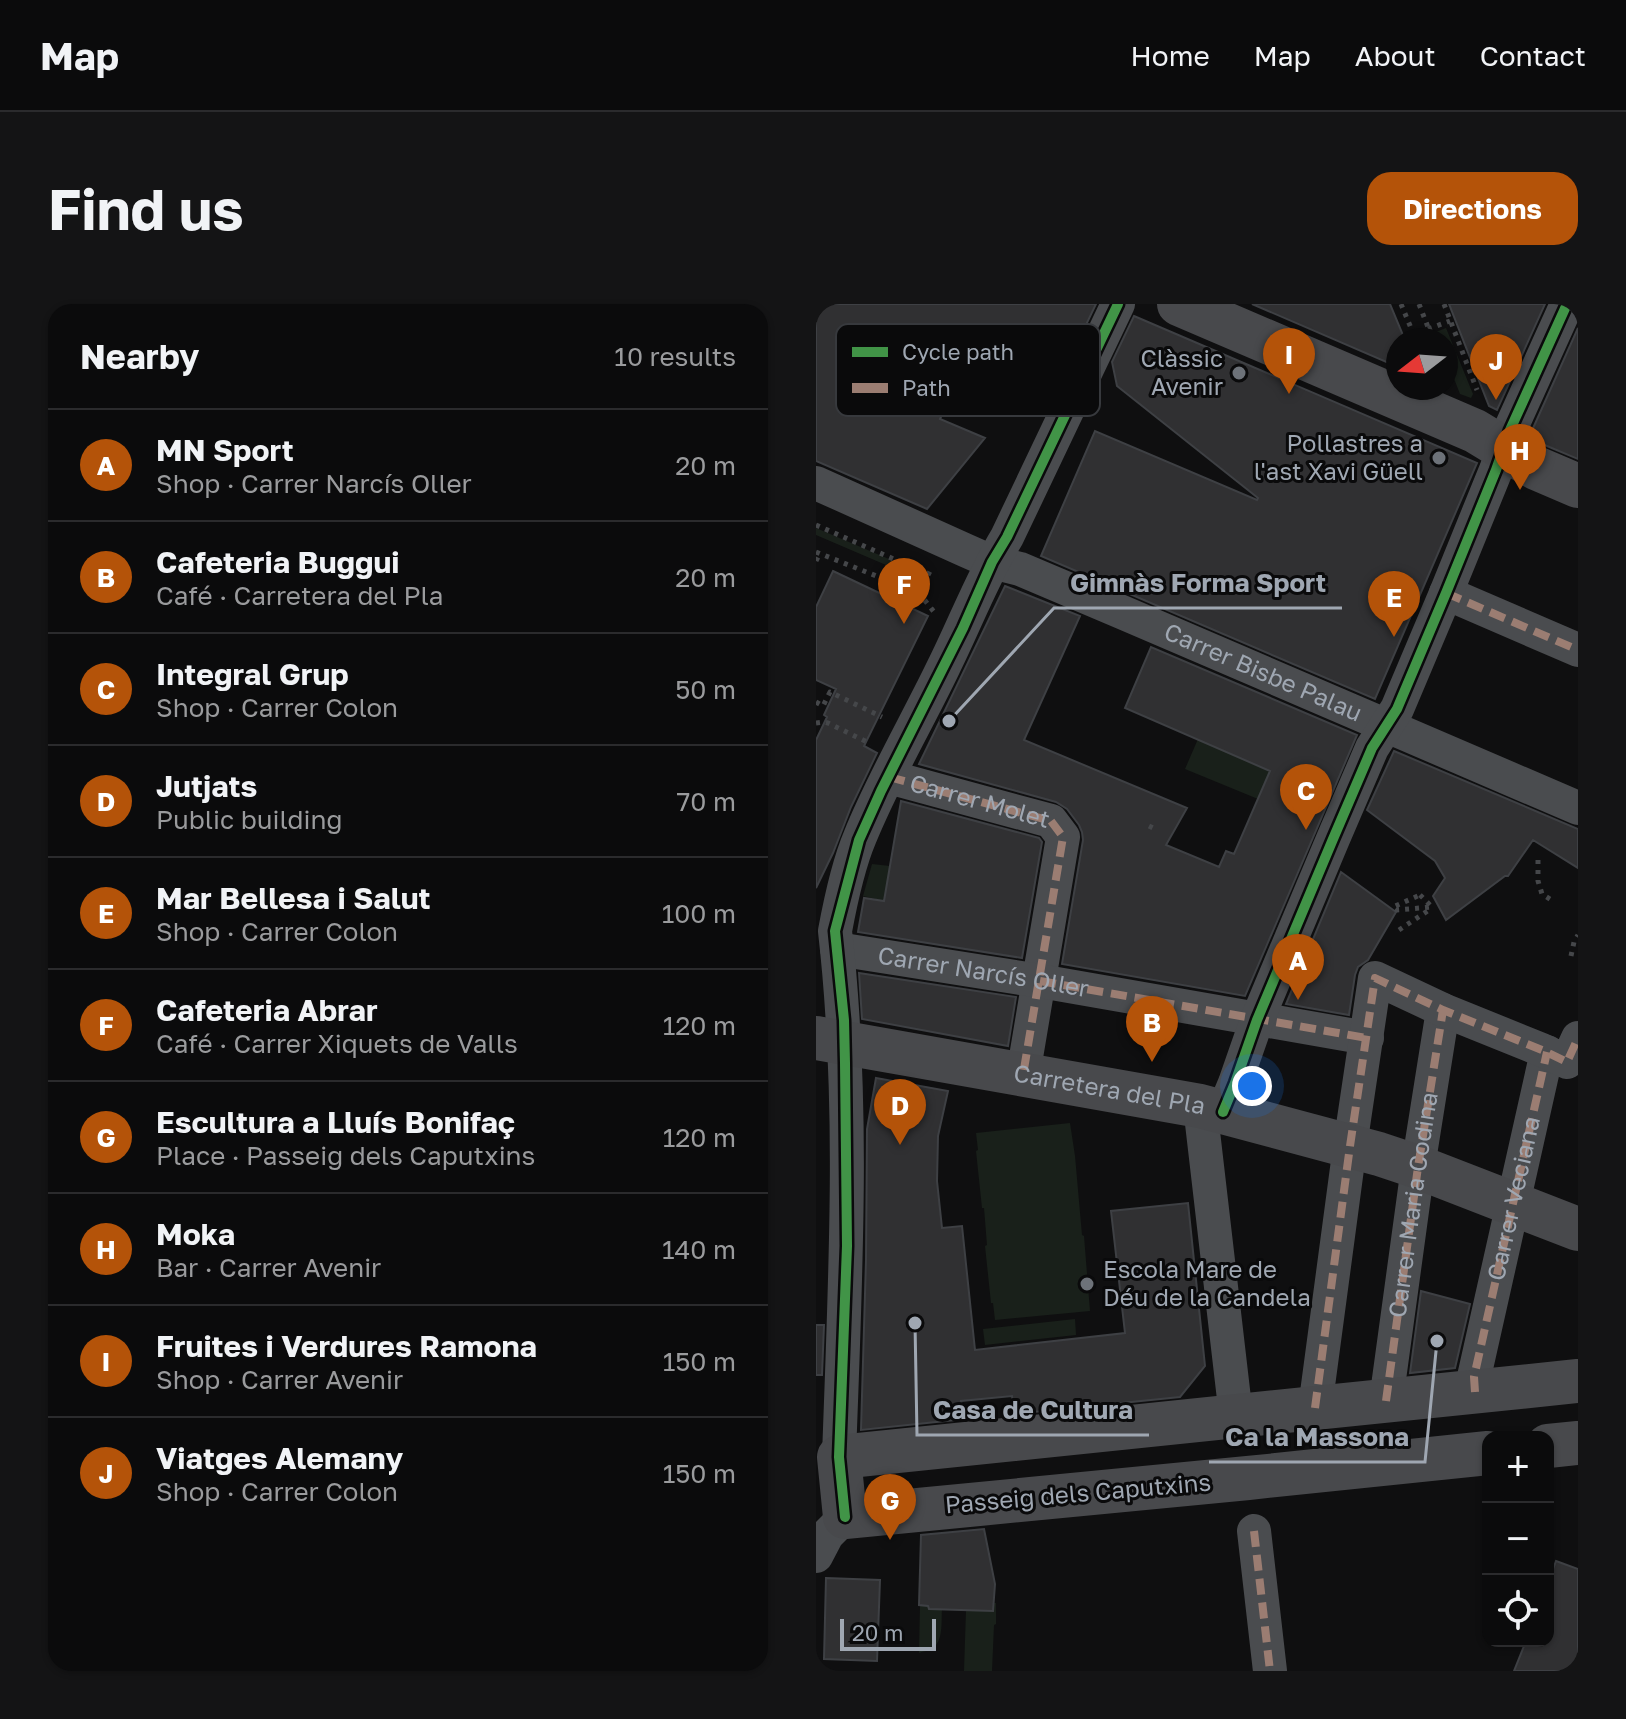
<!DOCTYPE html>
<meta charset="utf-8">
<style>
:root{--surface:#0b0b0c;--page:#141415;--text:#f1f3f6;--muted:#9a9b9d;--line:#2b2b2d;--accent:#b45309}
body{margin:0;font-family:"Golos Text",sans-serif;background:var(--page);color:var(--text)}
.controls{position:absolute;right:24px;bottom:24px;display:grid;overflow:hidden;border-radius:16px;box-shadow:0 2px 6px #0004}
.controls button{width:72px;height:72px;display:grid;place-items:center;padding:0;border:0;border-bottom:2px solid var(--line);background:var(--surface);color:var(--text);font:40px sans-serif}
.compass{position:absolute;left:570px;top:24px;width:72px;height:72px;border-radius:50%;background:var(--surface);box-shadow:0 2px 6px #0004;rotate:253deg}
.scale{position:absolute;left:24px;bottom:20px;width:96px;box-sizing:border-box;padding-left:8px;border:4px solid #9fa7b2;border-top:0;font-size:22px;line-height:28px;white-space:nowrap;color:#9fa7b2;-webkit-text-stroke:6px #0a0a0b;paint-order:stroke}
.you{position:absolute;left:436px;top:782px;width:28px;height:28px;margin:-20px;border:6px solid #fff;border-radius:50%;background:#1a73e8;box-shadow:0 0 0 12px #1a73e833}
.badge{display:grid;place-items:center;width:52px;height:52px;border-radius:50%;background:var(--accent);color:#fff;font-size:26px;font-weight:700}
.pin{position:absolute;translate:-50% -66px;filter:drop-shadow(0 2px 4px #0008)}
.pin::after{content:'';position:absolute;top:42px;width:28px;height:24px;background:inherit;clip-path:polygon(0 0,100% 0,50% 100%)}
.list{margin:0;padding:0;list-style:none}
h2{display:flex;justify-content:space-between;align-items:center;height:104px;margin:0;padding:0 32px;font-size:34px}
h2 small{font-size:26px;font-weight:400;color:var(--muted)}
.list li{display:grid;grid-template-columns:52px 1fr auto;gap:24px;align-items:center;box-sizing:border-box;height:112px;padding:0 32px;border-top:2px solid var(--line)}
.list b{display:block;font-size:30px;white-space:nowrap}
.list p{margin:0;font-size:26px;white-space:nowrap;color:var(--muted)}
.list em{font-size:26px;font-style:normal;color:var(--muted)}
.icon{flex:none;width:44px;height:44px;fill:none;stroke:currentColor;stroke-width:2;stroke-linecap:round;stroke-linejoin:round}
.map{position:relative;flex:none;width:762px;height:1367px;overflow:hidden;border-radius:24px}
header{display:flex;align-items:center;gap:48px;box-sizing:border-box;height:112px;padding:0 40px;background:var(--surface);border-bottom:2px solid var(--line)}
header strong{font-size:38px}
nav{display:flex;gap:44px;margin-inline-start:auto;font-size:28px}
.intro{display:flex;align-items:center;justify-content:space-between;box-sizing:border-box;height:192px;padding:0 48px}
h1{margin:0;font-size:56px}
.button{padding:20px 36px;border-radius:24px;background:var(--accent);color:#fff;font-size:28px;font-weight:700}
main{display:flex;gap:48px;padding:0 48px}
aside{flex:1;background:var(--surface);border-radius:24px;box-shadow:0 2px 6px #0004}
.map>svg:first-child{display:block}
.green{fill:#19201a}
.building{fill:#303032;stroke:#3e4044;stroke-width:2}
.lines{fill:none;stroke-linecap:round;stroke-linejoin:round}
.path{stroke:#45474a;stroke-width:5;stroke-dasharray:4 6;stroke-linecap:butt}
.street{stroke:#4a4c4f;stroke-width:34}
.secondary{stroke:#48494c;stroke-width:44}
.quiet{stroke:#9b7d72;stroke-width:8;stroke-dasharray:16 8;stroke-linecap:butt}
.cycleway-casing{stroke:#0a0a0b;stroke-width:15}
.cycleway{stroke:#419447;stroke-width:10}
.poi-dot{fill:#6d7279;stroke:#0a0a0b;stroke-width:3}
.labels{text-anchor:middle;stroke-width:6;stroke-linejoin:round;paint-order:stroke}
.poi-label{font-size:24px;fill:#9fa7b2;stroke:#0a0a0b;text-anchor:end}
.street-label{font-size:24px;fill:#9fa7b2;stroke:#0a0a0b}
.key{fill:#0a0a0b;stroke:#37393d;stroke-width:2}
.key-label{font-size:22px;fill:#9fa7b2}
.leader{fill:none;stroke:#9fa7b2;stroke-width:3}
.callout-dot{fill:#9fa7b2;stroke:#0a0a0b;stroke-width:3}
.callout-label{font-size:26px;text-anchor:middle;font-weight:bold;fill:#9fa7b2;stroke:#0a0a0b;stroke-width:6;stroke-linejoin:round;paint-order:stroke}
</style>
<header>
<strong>Map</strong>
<nav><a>Home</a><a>Map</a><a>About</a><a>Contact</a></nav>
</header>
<div class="intro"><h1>Find us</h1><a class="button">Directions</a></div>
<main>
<aside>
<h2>Nearby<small>10 results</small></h2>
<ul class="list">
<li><span class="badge">A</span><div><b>MN Sport</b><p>Shop · Carrer Narcís Oller</p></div><em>20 m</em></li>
<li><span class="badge">B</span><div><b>Cafeteria Buggui</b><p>Café · Carretera del Pla</p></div><em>20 m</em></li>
<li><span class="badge">C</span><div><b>Integral Grup</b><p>Shop · Carrer Colon</p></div><em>50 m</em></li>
<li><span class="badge">D</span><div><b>Jutjats</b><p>Public building</p></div><em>70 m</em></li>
<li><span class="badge">E</span><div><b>Mar Bellesa i Salut</b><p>Shop · Carrer Colon</p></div><em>100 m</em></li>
<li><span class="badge">F</span><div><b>Cafeteria Abrar</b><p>Café · Carrer Xiquets de Valls</p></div><em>120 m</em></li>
<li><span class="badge">G</span><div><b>Escultura a Lluís Bonifaç</b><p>Place · Passeig dels Caputxins</p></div><em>120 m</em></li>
<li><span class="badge">H</span><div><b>Moka</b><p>Bar · Carrer Avenir</p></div><em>140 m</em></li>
<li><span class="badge">I</span><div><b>Fruites i Verdures Ramona</b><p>Shop · Carrer Avenir</p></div><em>150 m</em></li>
<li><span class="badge">J</span><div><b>Viatges Alemany</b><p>Shop · Carrer Colon</p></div><em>150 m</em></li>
</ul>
</aside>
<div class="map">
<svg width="762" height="1367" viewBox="0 0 762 1367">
<rect width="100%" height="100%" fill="#0f0f10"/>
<path class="green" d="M630 24 657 90 655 94 644 90 630 54V36H623L620 28Z
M0 224 87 261 84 267 0 231Z
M382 435 454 467 442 495 369 465Z
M56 560 74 562 68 597 47 592Z
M254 819 259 852 266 931 268 932 274 1007 179 1016 177 999H175L169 942 171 941 168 904H166L160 847 162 846 160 829Z
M259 1015 260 1031 169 1041 167 1025Z
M177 1299H180V1320L178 1321 176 1367H148L150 1306 177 1307Z
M104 1301 112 1302 113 1305H126C125 1317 128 1337 116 1345 113 1347 108 1347 103 1349Z"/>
<path class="building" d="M0 0H280L233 98 148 62 124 115 169 134 111 205 0 157Z
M436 0H574L589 36H582V63Z
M633 0H729L681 106 673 102Z
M318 12 661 159 559 395 225 252 279 127 441 196 442 194 301 82 296 58Z
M762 24V155L731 142 714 131Z
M17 267 112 312 48 442 61 449 35 503 17 549 0 584V436L11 413 8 411 20 385 0 376V303Z
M189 282 264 312 208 436 371 504 350 541 403 563 410 547 418 550 454 467 309 404 335 343 541 431 429 692 246 660 267 536 266 528 263 521 251 505 240 498 103 460Z
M578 447 762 525V564L717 536 692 572H689L630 616 617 592 629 574 619 557 551 506Z
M85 497 223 534 226 538 206 654 42 628 48 594 68 597Z
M525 568 580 608 552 656 542 663 539 671 533 711 470 700Z
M43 669 200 693 192 742 46 715Z
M60 774 132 787 122 832 121 877 126 924 146 922 159 1046 309 1029 295 907 372 899 389 1062 364 1093 198 1110 196 1092 145 1097 148 1115 45 1126 50 956 51 825Z
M605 987 654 1000 639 1064 594 1069Z
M0 1021H8L6 1071H0Z
M168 1225 179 1280 177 1307 113 1305 112 1302 103 1301 105 1231Z
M740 1257 762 1265V1367H698L710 1337H732V1279Z
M10 1274 64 1276 61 1357 8 1355Z"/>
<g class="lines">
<path class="path" d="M585 0 600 36
M603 0 617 36
M628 0 661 86
M612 25 634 17
M0 221 89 260H98
M0 248 103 289 118 308
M0 257 4 249
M103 289 114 267
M0 398 7 402 14 388 66 413
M0 419 7 418 12 419 55 440
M333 522 337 524
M722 556V577L726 590 737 597
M604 591 616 603 581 606 577 603Z
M583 626 616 604
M755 652 758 638 762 631"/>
<g class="street">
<path id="s1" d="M0 179 151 247 176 258 204 265 308 309 762 504"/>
<path d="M630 289 762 346"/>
<path d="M73 473 235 517 247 533 207 771"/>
<path id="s2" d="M21 645 224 677 551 734"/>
<path d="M384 802 420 1112"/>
<path d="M407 808 419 779 441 716 517 535 556 444 581 405 630 289 680 166 694 126 751 0"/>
<path id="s3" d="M659 1088 658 1073 731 748"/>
<path d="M570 1097 602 863 627 706"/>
<path d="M499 1104 534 842 559 674 627 706 726 746 751 758 762 734"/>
<path d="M23 1153C29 978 39 802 19 627 24 600 33 559 44 533 67 476 100 420 127 364 149 320 166 274 191 233L302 0"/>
<path d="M438 1227 454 1367"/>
<path d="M0 1252 11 1231 29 1213"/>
</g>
<g class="secondary">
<path d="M363 0 659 127 720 164 762 182"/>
<path id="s4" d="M0 734 384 802 563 850 602 863 762 925"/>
<path d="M732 1142 762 1139"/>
<path d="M672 1149 432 1174 29 1213 23 1153 762 1077"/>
</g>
<g class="quiet">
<path d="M630 289 762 346"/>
<path id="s5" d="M73 473 235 517 247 533 207 771"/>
<path d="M224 677 551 734"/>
<path d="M659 1088 658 1073 731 748"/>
<path id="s6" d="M570 1097 602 863 627 706"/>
<path d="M499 1104 534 842 559 674 627 706 726 746 751 758 762 734"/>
<path d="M438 1227 454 1367"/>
</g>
<g class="cycleway-casing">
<path id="cycleway" d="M407 808 419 779 441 716 517 535 556 444 581 405 630 289 680 166 694 126 751 0
M29 1213 23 1153 31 942 29 759 28 716 19 627 43 536 65 487 147 324 176 258 191 233 302 0"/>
</g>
<use href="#cycleway" class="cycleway"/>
</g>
<g class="poi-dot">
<circle cx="423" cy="69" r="8"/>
<circle cx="623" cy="154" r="8"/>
<circle cx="271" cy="980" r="8"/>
</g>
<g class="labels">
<g class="poi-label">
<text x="407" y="63">Clàssic<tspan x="407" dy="28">Avenir</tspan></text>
<text x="607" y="148">Pollastres a<tspan x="607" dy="28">l'ast Xavi Güell</tspan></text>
<text x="287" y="974" text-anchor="start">Escola Mare de<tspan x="287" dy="28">Déu de la Candela</tspan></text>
</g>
<g class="street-label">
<text dy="8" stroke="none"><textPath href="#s1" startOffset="486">Carrer Bisbe Palau</textPath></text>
<text dy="8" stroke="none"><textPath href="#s5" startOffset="94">Carrer Molet</textPath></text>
<text dy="8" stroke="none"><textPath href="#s2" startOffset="148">Carrer Narcís Oller</textPath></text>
<text dy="8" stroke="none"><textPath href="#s4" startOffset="298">Carretera del Pla</textPath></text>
<text dy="8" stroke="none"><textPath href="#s3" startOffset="198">Carrer Veciana</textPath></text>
<text dy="8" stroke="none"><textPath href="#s6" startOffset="198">Carrer Maria Codina</textPath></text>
<text transform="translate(262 1190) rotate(-5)" y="8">Passeig dels Caputxins</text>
</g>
</g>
<rect x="20" y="20" width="264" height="92" rx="12" class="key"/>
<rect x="36" y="43" width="36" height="10" fill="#419447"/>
<rect x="36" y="79" width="36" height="10" fill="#9b7d72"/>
<g class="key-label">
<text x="86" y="56">Cycle path</text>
<text x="86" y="92">Path</text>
</g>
<path class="leader" d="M133 417L238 304H526M99 1019L101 1131H333M621 1037L609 1158H393"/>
<g class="callout-dot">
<circle cx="133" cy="417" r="8"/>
<circle cx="99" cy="1019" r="8"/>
<circle cx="621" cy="1037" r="8"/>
</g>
<g class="callout-label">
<text x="382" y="288">Gimnàs Forma Sport</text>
<text x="217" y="1115">Casa de Cultura</text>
<text x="501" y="1142">Ca la Massona</text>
</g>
</svg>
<div class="controls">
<button>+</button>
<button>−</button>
<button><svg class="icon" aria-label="locate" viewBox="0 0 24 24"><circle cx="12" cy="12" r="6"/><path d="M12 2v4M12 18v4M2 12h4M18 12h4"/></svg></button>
</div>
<svg class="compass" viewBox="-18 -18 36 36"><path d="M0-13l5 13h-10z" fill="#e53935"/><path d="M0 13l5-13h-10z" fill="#9a9b9d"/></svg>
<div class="scale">20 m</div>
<div class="you"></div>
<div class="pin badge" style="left:482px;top:696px">A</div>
<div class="pin badge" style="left:336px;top:758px">B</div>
<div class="pin badge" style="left:490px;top:526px">C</div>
<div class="pin badge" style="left:84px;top:841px">D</div>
<div class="pin badge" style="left:578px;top:333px">E</div>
<div class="pin badge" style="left:88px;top:320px">F</div>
<div class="pin badge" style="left:74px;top:1236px">G</div>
<div class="pin badge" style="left:704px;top:186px">H</div>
<div class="pin badge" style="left:473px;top:90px">I</div>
<div class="pin badge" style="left:680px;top:96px">J</div>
</div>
</main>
